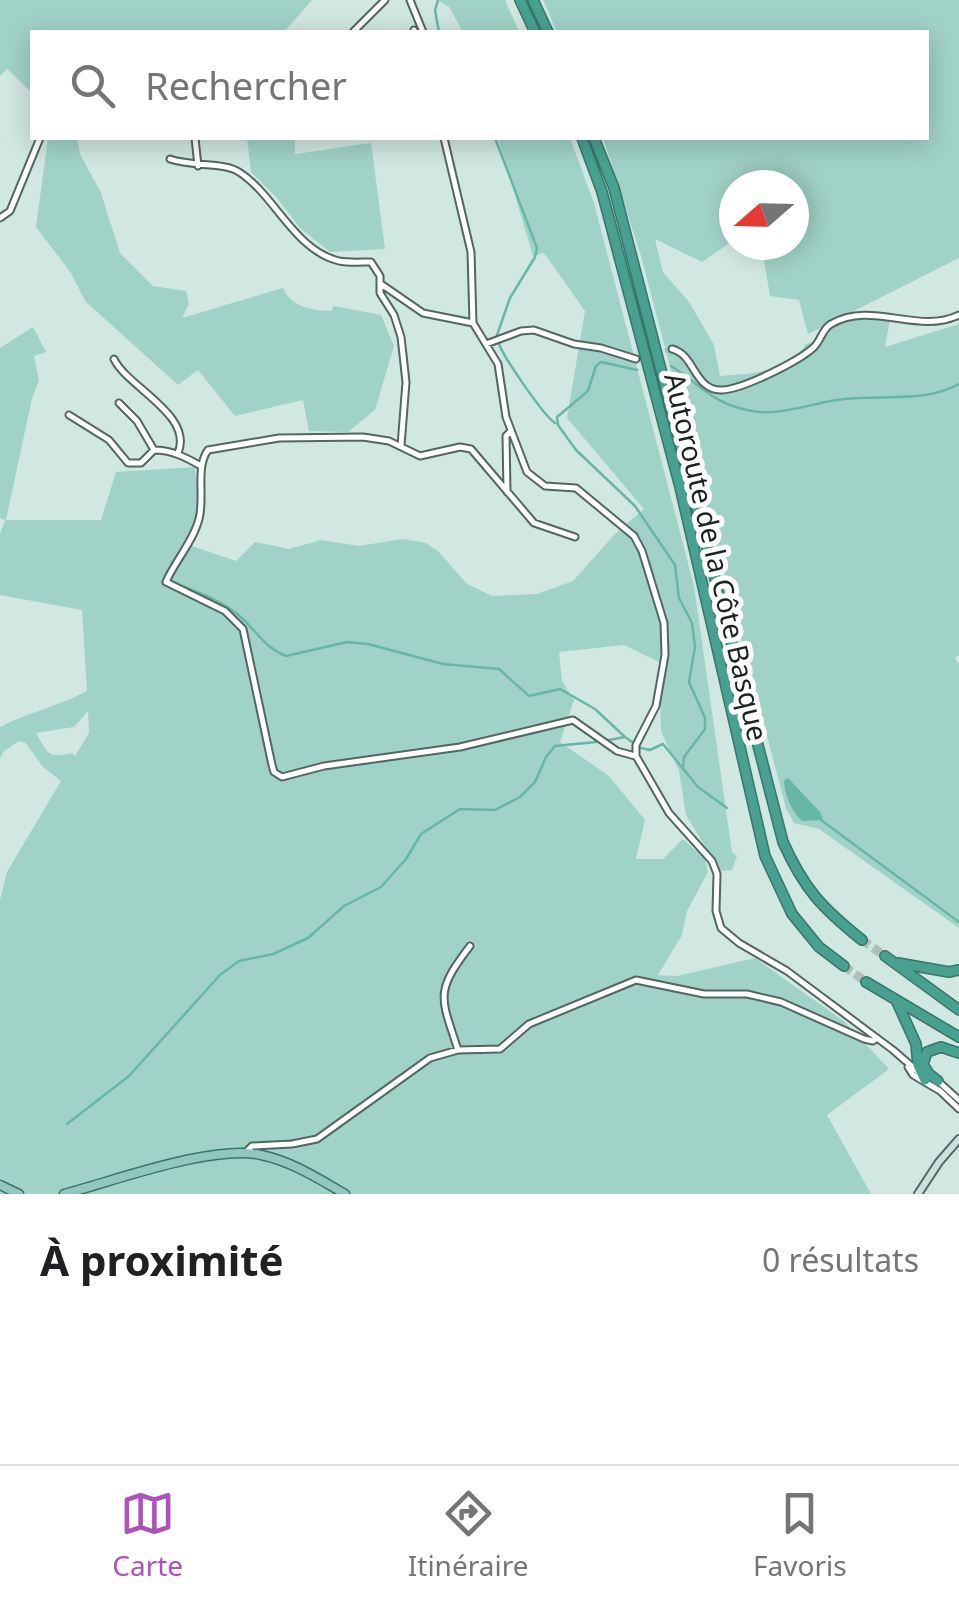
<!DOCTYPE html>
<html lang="fr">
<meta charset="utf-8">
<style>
:root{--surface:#fff;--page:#f2f2f2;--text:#202124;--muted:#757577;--line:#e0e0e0;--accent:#af51bb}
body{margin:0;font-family:"Noto Sans",sans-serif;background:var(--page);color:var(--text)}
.compass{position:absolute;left:719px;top:170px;width:90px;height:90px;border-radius:50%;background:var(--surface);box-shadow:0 5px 25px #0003;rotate:250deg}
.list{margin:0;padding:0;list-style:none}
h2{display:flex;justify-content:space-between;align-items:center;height:130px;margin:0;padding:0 40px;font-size:42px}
h2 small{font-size:32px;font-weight:400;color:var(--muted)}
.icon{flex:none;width:55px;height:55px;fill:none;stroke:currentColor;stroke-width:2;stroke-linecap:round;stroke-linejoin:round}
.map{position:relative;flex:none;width:959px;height:1194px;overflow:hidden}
.search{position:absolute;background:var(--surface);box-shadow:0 5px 25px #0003;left:30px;right:30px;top:30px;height:110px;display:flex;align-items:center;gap:25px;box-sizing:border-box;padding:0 35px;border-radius:0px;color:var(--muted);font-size:38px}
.sheet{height:270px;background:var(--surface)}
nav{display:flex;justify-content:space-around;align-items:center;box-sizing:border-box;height:140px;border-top:2px solid var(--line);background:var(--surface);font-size:28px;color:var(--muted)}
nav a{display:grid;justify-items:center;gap:5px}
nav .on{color:var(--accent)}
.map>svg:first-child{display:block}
.green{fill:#a1d2c7;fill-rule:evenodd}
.water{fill:#67b6a6}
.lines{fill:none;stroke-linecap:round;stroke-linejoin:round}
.stream{stroke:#67b6a6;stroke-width:2.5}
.street-tunnel{stroke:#adc0bb;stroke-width:5;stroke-dasharray:5 2.5;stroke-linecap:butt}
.highway-tunnel{stroke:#adc0bb;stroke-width:9;stroke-dasharray:9 4.5;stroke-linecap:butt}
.street-casing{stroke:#536662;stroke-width:9}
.secondary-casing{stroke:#536662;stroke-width:10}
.primary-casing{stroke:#387569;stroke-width:11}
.highway-casing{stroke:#387569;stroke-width:12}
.street{stroke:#fff;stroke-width:5}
.secondary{stroke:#c8e3de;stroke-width:6}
.primary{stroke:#91c7bc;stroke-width:8}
.highway{stroke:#48a190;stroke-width:9}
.labels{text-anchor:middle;stroke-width:10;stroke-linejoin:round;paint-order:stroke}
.street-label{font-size:28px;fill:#1b2321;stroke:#fff}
</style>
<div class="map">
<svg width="959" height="1194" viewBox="0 0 959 1194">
<rect width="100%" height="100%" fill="#d1e7e2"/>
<path class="green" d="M0 0H312L284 32H32V93L7 69 0 76Z
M438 0H505L519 32H463L449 7Z
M543 0H959V258L808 334 799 300 770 296 763 254 766 251 761 245H794V185H734V240L702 262 655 239 663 272 689 302 714 345 720 376C750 374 789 373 806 344 828 339 819 335 833 327 847 318 874 317 890 319L885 347 959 324V655L955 658 959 664V928L819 829 794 823 786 808 641 256 603 138H926V32H557Z
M48 138H77L80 154 101 193 120 253 153 286 186 291 189 304 182 318 283 288C292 308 311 310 331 311L334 306 381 315 394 346 375 410 348 432 309 431 303 400 235 416 198 370 178 385 85 301 71 273 36 227Z
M247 138H295V154L371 143 385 249 330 252 300 228 277 198 251 172Z
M498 138H570L594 203 694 586 732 852 737 856 732 870 720 871 686 815 679 771 661 731 659 662 624 645 559 652 562 681 574 700 560 742 609 776 645 820 636 859H663L683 839 705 859 708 872 687 911 682 935 658 975 677 976 755 958 845 1022 889 1069 827 1115 871 1194H0V900L7 872 61 781 43 767 25 742 19 741 3 752 0 759V727C29 712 59 706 87 691L82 610 0 595V534L5 520 0 518V348L33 327 46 352 34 356 39 381 32 398 6 520H101L116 472 195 467 199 509 189 545 236 561 255 542 289 549 321 540 359 546 403 539 426 543 439 552 467 584 492 596 537 594 573 581 615 534 644 509 567 418 585 311 544 253 533 256ZM88 711 89 733 75 756 72 753C49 758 48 755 36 733L74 727Z"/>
<path class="water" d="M788 778 820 812 823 820 802 821C791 810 785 796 784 781Z"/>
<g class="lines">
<path class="stream" d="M438 0 435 10 439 32
M495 138 537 248 535 257 510 298 497 335
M499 344C504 358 544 416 555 423
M671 366C702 385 712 404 752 411 781 416 808 404 837 400 877 394 922 404 959 384
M637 370 601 362 596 366 588 391 557 417 558 425 576 450 635 506 675 565 679 598 692 623 695 647 689 682 705 718V729L684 757 683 768
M174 583C198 592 226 602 244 620 259 635 266 648 286 656L347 642 368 644 443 664 499 669 529 696 560 689 595 709 625 737
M609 740 625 737 632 742
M641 748 650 750 663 744 698 787 727 808
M821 820 959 922
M67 1124 129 1076 220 975 239 961 273 954 308 938 344 906 381 887 406 859 421 834 460 809 495 810 520 797 535 782 546 757 555 746 596 742"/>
<path class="street-tunnel" d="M636 359 672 349"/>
<path class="highway-tunnel" d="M862 940 885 956
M844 966 866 982"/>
<g class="street-casing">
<path id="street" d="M410 0 423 32
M414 30 415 32
M353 32 385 0
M195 138 198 166
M444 138 471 252 473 323 498 364 506 417 527 472 545 486 576 488 634 536 642 551 664 623 665 655 656 706 636 745V756L669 813 712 861 717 874 716 911 721 928 739 943 787 971 893 1050 923 1076
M170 159C193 167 224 162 239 172 275 195 294 250 339 261 349 263 361 262 371 262L380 276V293L394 315 401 337 406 382 401 446
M0 218 10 211 40 138
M381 284 423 313 473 323
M486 344 521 331 534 330 574 344 601 348 636 359
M672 349C695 354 694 391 722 390 743 389 797 362 813 348 821 341 822 329 831 324 872 300 917 335 959 315
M114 359C127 387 194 415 178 453
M119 403 137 421 154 450
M69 415 109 440 128 463H141L154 450C172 450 185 457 201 466
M507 492 506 436 510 432
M575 537 534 523 471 449 460 447 420 456 389 441 363 437 279 438 208 450C195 468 205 497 199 519 193 542 175 561 166 582L225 611 243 629 272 765 274 772 282 777 324 766 460 747 573 720 617 751 635 756
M458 1050C441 997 434 993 470 946
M908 1067 913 1075 940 1091 959 1109
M938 1081 959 1100
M246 1152 252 1146 292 1144 317 1139 430 1058 458 1050 500 1049 529 1024 636 980 704 994H747L781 1002 864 1039 873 1041 877 1038"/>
</g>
<g class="secondary-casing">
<path id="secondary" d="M918 1194 939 1162 959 1139"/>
</g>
<g class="primary-casing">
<path id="primary" d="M0 1185 19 1194
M64 1194C114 1181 213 1144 261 1155 291 1161 319 1179 345 1194"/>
</g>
<g class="highway-casing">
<path id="highway" d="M520 0 535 32
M533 0 548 32
M582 138 602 192 680 487 765 856 792 914 819 947 844 966
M594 138 614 188 783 842C804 889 822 908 862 940
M885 956 959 1010
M898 963 949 972 959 970
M866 982 959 1037
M897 1002 916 1044 918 1065 925 1080
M938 1081 929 1074 923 1064 927 1052 941 1047 959 1053"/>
</g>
<use href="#street" class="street"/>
<use href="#secondary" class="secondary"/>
<use href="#primary" class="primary"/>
<use href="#highway" class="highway"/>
</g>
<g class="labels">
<g class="street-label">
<text transform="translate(716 557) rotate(77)" y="10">Autoroute de la Côte Basque</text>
</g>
</g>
</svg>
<svg class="compass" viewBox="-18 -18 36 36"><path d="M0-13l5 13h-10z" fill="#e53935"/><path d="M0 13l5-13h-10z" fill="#757577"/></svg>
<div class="search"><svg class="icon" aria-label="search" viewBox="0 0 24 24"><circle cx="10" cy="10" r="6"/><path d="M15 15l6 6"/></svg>Rechercher</div>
</div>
<section class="sheet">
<h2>À proximité<small>0 résultats</small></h2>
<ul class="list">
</ul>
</section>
<nav>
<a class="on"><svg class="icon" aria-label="map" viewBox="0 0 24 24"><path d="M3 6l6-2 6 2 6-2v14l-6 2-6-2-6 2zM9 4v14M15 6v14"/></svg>Carte</a>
<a><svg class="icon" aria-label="directions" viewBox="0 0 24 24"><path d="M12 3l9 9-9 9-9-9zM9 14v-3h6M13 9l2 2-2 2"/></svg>Itinéraire</a>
<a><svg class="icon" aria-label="saved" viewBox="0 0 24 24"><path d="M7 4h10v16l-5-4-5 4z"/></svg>Favoris</a>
</nav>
